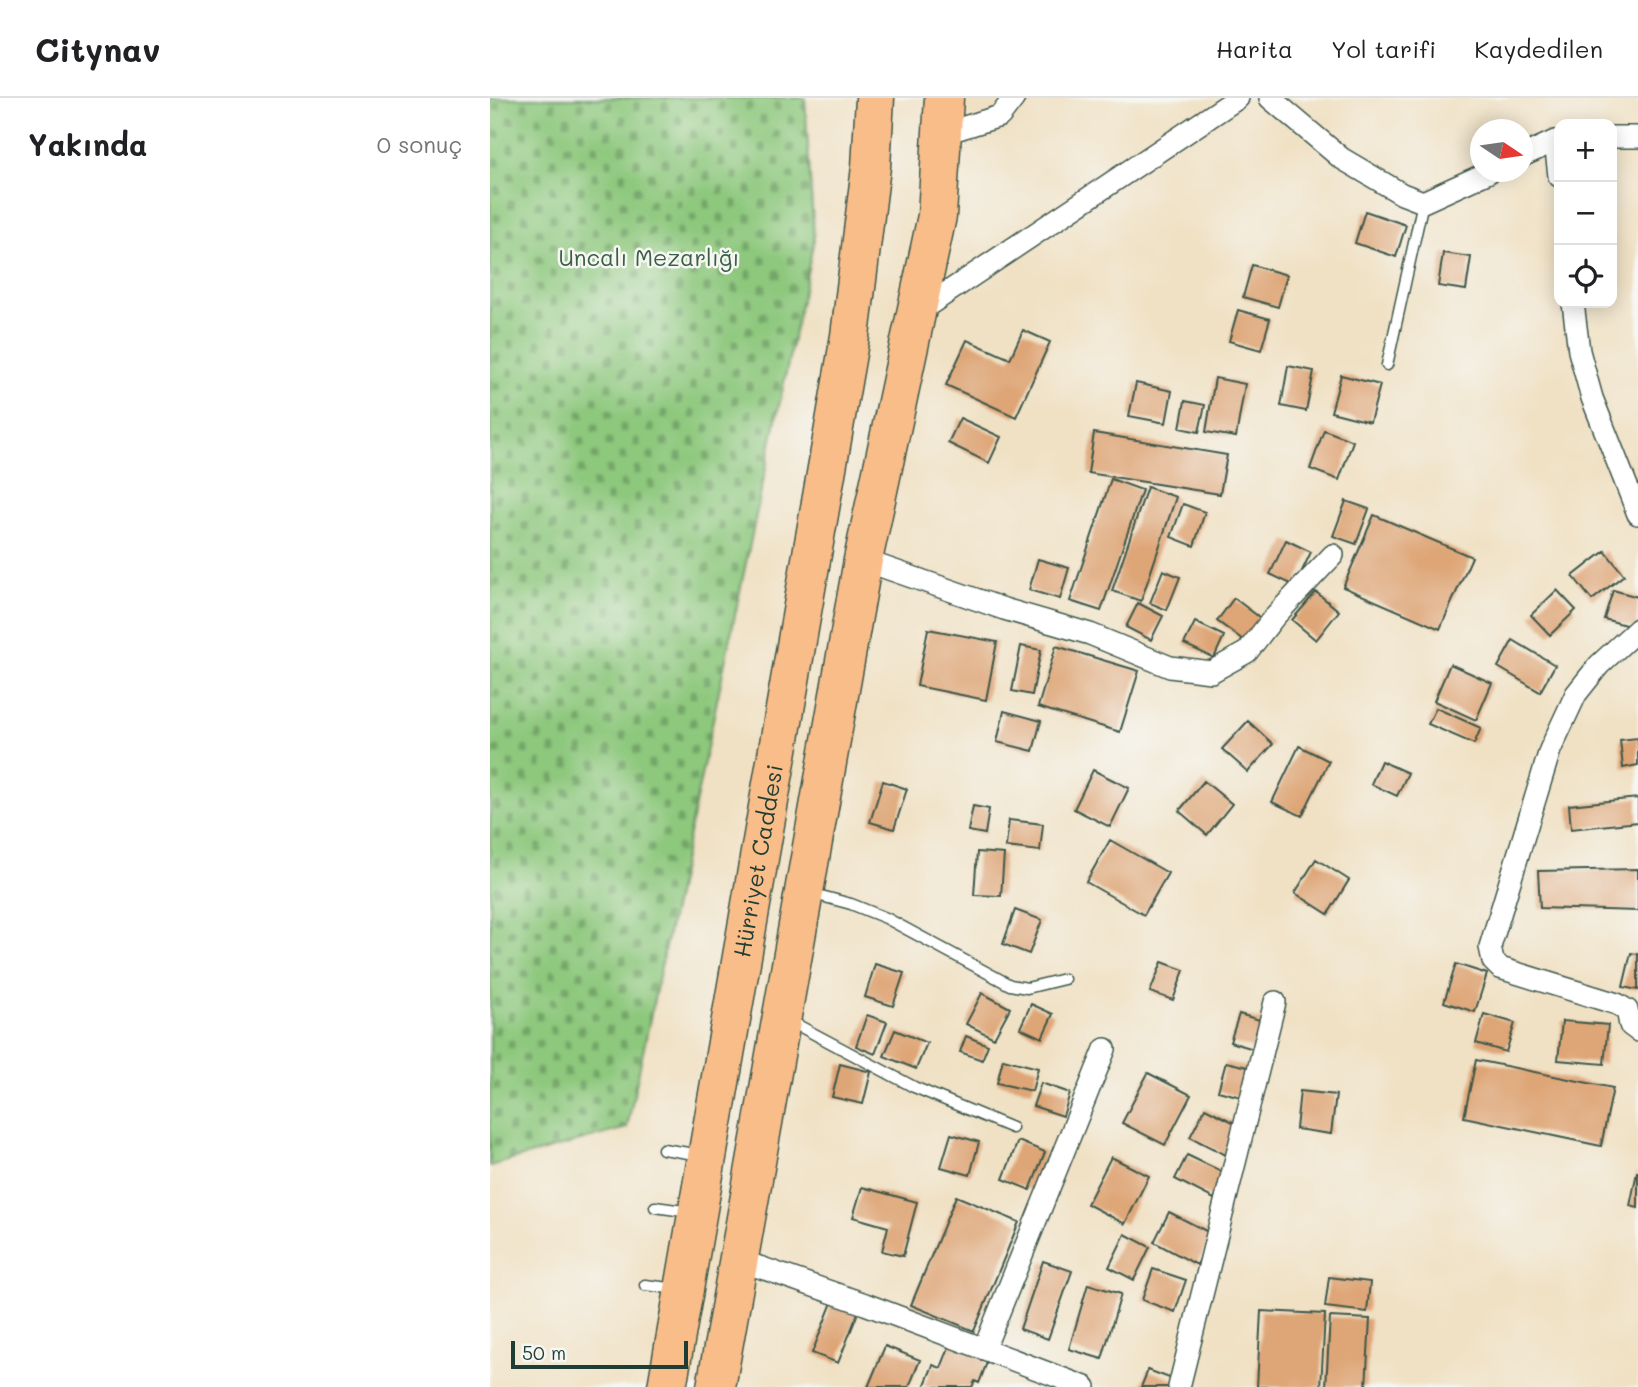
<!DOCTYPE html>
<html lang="tr">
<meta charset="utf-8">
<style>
:root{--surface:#fff;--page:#f2f2f2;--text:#202124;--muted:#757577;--line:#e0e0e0}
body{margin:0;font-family:Mali,sans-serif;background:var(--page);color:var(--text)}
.controls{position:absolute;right:21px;top:21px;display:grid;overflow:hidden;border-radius:14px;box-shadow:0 4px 18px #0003}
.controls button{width:63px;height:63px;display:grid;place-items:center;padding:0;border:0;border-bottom:2px solid var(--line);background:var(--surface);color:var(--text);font:35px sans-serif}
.compass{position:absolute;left:980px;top:21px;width:63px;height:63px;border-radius:50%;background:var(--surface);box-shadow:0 4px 18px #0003;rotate:103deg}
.scale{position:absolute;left:21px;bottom:18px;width:177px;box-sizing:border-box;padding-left:7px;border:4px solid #1f3d34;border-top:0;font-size:19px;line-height:24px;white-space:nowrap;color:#1f3d34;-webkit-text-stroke:5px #f6f6f2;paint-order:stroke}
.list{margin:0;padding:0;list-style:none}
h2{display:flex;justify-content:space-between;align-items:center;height:91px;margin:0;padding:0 28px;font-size:30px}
h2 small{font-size:23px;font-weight:400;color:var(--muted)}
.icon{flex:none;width:38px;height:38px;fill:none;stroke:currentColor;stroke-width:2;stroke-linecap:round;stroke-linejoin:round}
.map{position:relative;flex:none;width:1148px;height:1289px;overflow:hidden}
header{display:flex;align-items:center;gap:42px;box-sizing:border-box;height:98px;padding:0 35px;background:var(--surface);border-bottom:2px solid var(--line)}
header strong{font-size:33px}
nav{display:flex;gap:38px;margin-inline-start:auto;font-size:24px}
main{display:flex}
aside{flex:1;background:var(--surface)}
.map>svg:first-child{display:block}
.cemetery{fill:url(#cemetery-stones);stroke:#568258;stroke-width:2}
.building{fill:#dea576}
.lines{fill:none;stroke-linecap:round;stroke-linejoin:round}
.lane-casing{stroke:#3e564a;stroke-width:13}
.street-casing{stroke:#3e564a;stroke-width:24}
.highway-casing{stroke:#3e564a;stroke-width:41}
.lane{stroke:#fff;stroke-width:10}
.street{stroke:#fff;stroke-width:21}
.highway{stroke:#f8bd89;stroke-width:38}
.labels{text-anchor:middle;stroke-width:5;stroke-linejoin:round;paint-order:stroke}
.park-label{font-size:23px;fill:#3a6046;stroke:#f6f6f2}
.street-label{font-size:23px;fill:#1f3d34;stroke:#f6f6f2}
</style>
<header>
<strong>Citynav</strong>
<nav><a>Harita</a><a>Yol tarifi</a><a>Kaydedilen</a></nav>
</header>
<main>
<aside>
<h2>Yakında<small>0 sonuç</small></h2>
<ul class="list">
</ul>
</aside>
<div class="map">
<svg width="1148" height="1289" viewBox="0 0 1148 1289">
<defs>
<pattern id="cemetery-stones" width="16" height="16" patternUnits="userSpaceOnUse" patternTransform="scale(1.75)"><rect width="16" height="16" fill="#8dc87d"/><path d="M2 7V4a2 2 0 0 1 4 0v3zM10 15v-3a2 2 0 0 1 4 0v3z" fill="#73a467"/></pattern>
</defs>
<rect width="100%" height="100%" fill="#f6f6f2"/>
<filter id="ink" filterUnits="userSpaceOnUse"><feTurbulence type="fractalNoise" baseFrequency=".0143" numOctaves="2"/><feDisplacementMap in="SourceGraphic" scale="14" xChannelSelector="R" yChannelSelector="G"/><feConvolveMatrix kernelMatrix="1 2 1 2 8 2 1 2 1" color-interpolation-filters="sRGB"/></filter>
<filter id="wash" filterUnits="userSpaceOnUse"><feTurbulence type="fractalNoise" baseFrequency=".00686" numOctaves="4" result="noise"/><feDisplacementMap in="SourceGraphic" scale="28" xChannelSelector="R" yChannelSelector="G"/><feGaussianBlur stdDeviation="1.57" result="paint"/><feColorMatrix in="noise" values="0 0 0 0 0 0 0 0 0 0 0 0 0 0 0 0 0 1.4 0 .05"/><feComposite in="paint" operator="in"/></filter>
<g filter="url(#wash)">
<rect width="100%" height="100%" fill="#f0e1c4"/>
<path class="cemetery" d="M0 0H315L324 142 137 1030 0 1068Z"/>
<g id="blocks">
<path class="building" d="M875 113 916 127 906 159 865 145Z
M953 155 981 159 976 192 948 188Z
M762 167 797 177 788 209 753 199Z
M748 212 780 221 771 252 739 243Z
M533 232 560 244 526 319 456 287 477 242 520 261Z
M798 268 824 273 816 313 791 308Z
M851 277 890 287 880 324 841 314Z
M725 280 755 286 746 339 716 334Z
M646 285 682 293 676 325 639 318Z
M695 303 715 307 709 334 690 330Z
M470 320 511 339 499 365 458 345Z
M834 332 863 343 849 382 820 371Z
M604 335 737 357 730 396 598 375Z
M621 381 652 392 611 513 580 503Z
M657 389 686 399 651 503 622 493Z
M856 403 879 411 866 446 843 438Z
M693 406 715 414 704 448 681 439Z
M884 417 982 459 950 531 853 489Z
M796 442 821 454 805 488 780 476Z
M1115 453 1134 477 1102 502 1083 478Z
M548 461 579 470 570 501 539 492Z
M673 472 690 479 677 512 660 505Z
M1067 492 1086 512 1060 537 1041 517Z
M1123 492 1148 499 1146 530 1114 521Z
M826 494 849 513 826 542 802 522Z
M744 500 773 522 756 544 727 523Z
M648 505 673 518 661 542 636 529Z
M705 524 734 538 724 560 694 546Z
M438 531 507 544 496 602 427 588Z
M1023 542 1065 567 1050 594 1008 569Z
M531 548 551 552 542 597 522 593Z
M566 548 649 573 630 634 548 609Z
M960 566 1002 585 986 622 944 603Z
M946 610 991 630 984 646 938 626Z
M514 613 551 623 543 653 507 644Z
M758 623 783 646 758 674 732 651Z
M1148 640V667L1133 670 1130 642Z
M809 648 839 663 812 718 782 704Z
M891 663 918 675 907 698 881 686Z
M603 672 639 690 620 729 584 711Z
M393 683 417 691 404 731 380 724Z
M714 683 742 706 717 737 689 713Z
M1148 700V724L1081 731 1079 707Z
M483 708 499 711 495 736 478 733Z
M519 722 553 726 550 753 516 749Z
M620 742 678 775 654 817 596 784Z
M487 754 514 756 511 798 484 797Z
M826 761 859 782 838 816 805 795Z
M1148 771V813L1050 810 1048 773Z
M525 812 552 822 539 856 513 846Z
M1141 855 1148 856V892L1133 889Z
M672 864 694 872 683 902 660 894Z
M385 866 414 875 403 908 375 899Z
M966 866 997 876 985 914 954 904Z
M492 895 520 910 504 940 476 926Z
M541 906 563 916 552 940 530 930Z
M749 916 773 923 764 951 740 944Z
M994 916 1025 925 1016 954 986 945Z
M377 917 397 924 385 956 366 948Z
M1072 923 1118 927 1114 966 1068 962Z
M405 932 437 945 426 971 394 958Z
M476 938 498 947 492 962 470 954Z
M513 961 548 970 542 993 507 985Z
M986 962 1123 990 1111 1048 974 1019Z
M736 964 762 970 755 1000 728 993Z
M350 966 381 974 373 1006 342 999Z
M658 975 701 997 675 1047 632 1025Z
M551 985 580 995 573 1018 543 1008Z
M810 993 846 997 841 1036 806 1031Z
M715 1010 751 1028 736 1057 700 1039Z
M461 1036 489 1044 480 1077 451 1069Z
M528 1043 555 1054 540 1092 513 1081Z
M697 1057 737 1076 724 1101 685 1081Z
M621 1059 659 1078 635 1126 597 1106Z
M1147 1074H1148V1110L1140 1108Z
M372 1089 427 1104 413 1158 392 1153 398 1129 363 1119Z
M466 1098 529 1124 484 1233 421 1207Z
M679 1114 722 1136 707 1167 664 1144Z
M635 1136 660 1149 644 1182 619 1169Z
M553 1163 582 1173 558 1241 530 1231Z
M663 1171 696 1182 685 1214 652 1202Z
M839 1179 880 1184 877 1214 835 1209Z
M598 1186 631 1196 612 1261 579 1251Z
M343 1202 369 1212 348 1265 322 1255Z
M771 1213 835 1216 831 1289H767Z
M840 1219 880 1221 876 1289H836Z
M461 1244 499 1259 489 1285 485 1283 482 1289H434L443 1267 451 1270Z
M395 1248 430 1262 419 1289H378Z
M658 1272 685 1282 682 1289H651Z"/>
</g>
</g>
<g filter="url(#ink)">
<use href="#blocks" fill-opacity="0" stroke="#3e564a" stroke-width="2"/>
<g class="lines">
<g class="lane-casing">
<path id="lane" d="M897 267 933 104
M320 795 361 806 396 820 520 887 537 890 574 881
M298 922 424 989 522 1030
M173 1051 211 1057
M165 1109 201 1114
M155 1187 188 1191"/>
</g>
<g class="street-casing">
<path id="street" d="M780 0 851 60 912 96 933 104 999 74
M452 36 510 18 524 0
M1122 39H1148
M1069 43H1065L1069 78
M1032 58 1065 43
M1083 205 1089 253 1102 300 1148 416
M428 214 748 0
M373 462 514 511 600 536 680 569 721 574 757 554 785 518 843 457
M1148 531 1109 567 1086 596 1060 652 1000 849 1003 863 1010 870 1127 906 1137 912 1140 927 1148 933
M249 1162 375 1206 595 1289
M494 1251 615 951
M689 1289 785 904"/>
</g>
<g class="highway-casing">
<g id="highway">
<path id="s1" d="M177 1289 360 238 381 69 385 0"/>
<path d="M226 1289 373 462 447 118 454 0"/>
</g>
</g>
<use href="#lane" class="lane"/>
<use href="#street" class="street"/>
<use href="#highway" class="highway"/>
</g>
</g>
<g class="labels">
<g class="park-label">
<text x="159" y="168">Uncalı Mezarlığı</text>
</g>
<g class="street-label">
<text dy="8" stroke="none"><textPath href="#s1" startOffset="534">Hürriyet Caddesi</textPath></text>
</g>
</g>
</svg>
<div class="controls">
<button>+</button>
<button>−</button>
<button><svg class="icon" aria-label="locate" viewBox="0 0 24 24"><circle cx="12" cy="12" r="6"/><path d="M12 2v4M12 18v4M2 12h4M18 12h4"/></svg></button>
</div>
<svg class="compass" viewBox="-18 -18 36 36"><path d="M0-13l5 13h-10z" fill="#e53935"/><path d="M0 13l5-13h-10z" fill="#757577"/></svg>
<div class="scale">50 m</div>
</div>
</main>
